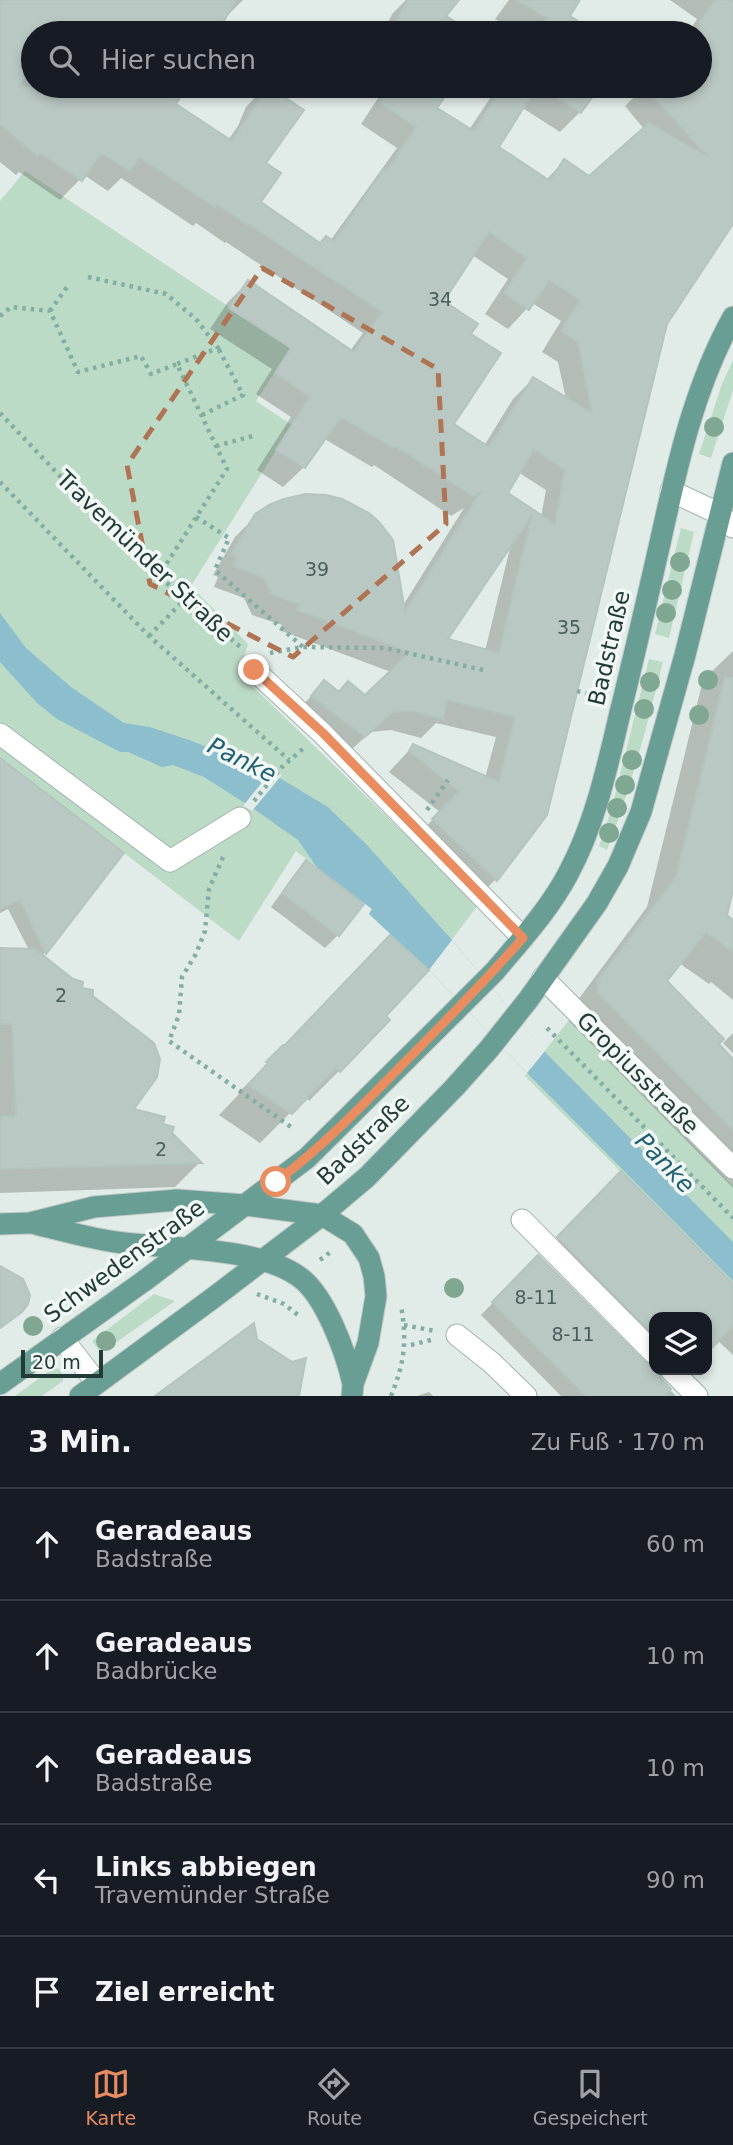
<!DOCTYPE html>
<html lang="de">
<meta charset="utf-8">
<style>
:root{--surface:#171b24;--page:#20242c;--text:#f1f3f6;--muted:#9ea1a6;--line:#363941;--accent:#e98d61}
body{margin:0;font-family:"DejaVu Sans",sans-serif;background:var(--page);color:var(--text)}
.controls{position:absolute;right:21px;bottom:21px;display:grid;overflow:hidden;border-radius:14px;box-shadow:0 4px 10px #0003}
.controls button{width:63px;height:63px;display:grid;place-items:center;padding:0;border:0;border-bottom:2px solid var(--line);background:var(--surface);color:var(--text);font:35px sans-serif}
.scale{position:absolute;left:21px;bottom:18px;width:82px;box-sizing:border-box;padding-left:7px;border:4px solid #233b36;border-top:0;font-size:19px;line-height:24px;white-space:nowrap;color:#233b36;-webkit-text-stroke:5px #f2f8f5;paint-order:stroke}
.stop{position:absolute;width:21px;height:21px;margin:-16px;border:5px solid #e98d61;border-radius:50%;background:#fff}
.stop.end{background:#e98d61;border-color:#fff;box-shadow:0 2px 7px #0008}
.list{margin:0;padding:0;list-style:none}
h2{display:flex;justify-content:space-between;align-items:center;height:91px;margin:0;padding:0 28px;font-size:30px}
h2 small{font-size:23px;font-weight:400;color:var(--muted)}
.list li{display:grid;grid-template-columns:46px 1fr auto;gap:21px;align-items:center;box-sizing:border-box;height:112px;padding:0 28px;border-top:2px solid var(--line)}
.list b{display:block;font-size:26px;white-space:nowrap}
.list p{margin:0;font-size:23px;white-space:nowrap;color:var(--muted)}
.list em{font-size:23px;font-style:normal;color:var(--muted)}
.icon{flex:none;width:38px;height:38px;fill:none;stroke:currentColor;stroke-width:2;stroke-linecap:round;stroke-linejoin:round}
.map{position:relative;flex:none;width:733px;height:1396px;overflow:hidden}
.search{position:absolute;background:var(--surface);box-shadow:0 4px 10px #0003;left:21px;right:21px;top:21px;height:77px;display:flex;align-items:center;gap:18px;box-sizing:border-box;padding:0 24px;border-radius:38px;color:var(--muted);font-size:26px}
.sheet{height:651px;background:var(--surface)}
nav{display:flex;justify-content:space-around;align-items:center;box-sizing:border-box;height:98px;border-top:2px solid var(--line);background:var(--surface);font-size:19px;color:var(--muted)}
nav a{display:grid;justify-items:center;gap:4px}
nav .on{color:var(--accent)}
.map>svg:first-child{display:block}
.green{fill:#bcdbc6}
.water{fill:#8dbecd}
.pier{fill:#e1ebe7}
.shadow{fill:#0003;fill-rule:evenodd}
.building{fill:#bac8c4;stroke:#b4c4bf;stroke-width:2;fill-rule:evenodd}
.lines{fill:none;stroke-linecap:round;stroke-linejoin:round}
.minor-casing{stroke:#a4b3ae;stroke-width:23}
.major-casing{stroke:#c1c8c7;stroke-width:23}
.path{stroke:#84ada3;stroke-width:4.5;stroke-dasharray:3.5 5;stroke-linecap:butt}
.minor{stroke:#fff;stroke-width:21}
.major{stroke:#699e94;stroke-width:21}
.major-bridge-casing{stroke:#c1c8c7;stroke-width:23;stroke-linecap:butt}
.major-bridge{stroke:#699e94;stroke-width:21}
.tree{fill:#80a792}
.route{stroke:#e98d61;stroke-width:9}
.marked{fill:none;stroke:#ae7454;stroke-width:5;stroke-dasharray:14 9;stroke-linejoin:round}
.labels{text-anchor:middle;stroke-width:7;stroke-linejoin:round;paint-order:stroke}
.number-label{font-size:19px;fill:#495e5a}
.street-label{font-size:23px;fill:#233b36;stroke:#f2f8f5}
.water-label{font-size:24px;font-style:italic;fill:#215f73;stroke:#f2f8f5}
</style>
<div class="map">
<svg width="733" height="1396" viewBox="0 0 733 1396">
<rect width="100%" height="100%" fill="#e1ebe7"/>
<path class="green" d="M25 171 291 348 256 401 292 425 191 586 248 644 239 673 478 905 429 970 369 914 372 909 296 851 239 941 0 758V201Z
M733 360V390L711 458 699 454 722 384Z
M681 528 694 532 669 638 655 634Z
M649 659 663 662C647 726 631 788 607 850L599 846 612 807Z
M569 1020 733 1186V1284L525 1076Z
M154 1294 175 1301 101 1353 92 1341Z
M53 1368 59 1369 63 1376V1381L42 1396H15Z"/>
<path class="water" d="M0 613 26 648 71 687 124 723 150 727 189 740 268 771 328 807 367 845 452 940 547 1054 733 1242V1281L530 1076 429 970 369 914 372 909 318 869 298 840 254 809 204 777 173 765 162 767 128 752H120L57 719 37 703 0 662Z"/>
<path class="pier" d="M272 770 282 775 252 811 243 806Z
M452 940 545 1051 527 1073 429 970Z"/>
<path class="shadow" d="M0 0H243L222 21 215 33H33V86H185L174 104 228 140 238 126 246 107 266 86 264 164 259 202 320 245 330 241 397 148 361 124 386 86H450L435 109 469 130 498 86H582L594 92 580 112 560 132 521 107 496 147 546 180 564 161 589 178 644 129 625 106 645 86H700V33H688L697 19 670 0H733V220L665 324 545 814 495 880 475 900 413 840 440 812 389 772 413 746 485 778 496 737 436 723 421 738 391 730 371 732 344 756 292 717 324 682 338 693 365 697 391 672 279 630 282 625 252 615 244 598 214 587 218 577 213 575 235 537 256 516 402 607 464 508 451 516 374 465 372 467 323 438 304 467 283 487 257 470 291 417 256 394 272 369 210 329 228 302 248 282 350 351 363 333 226 242 225 243 196 223 193 226 121 178 108 191 84 175 60 200 19 172 16 175 0 162ZM472 255 508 279 485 314 508 329 532 303 561 321 542 352 558 362 566 399 533 379 513 399 484 446 452 424 469 334 441 301ZM518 472 546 490 541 517 505 494ZM511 544 485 651 445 640Z
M406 0H455L444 16 470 33H382L393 13Z
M509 0H578L567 17 594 33H519L495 19Z
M733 651V888L725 916 733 922V1000L711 982 709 984 679 963 665 981 733 1061V1188L570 1022 569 1012 647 907 703 680Z
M0 760 122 854 42 956 91 997 131 1110 161 1125 199 1163 175 1187 0 1193V950H29L8 909 0 913Z
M307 863 361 904 338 935 325 948 271 907 294 875Z
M383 1016 339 1071 309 1101 306 1097 260 1143 219 1115 239 1094 238 1093 283 1048Z
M733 1033V1053L723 1043Z
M621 1174 733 1287V1355L717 1340 707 1350V1317H654V1370H688L674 1384 660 1372H656L660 1380 676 1396H561L481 1315 538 1257 644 1364 654 1369 649 1359 543 1253Z
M429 1392 433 1396H417Z"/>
<path class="building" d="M0 0H236L217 33H33V64L19 86H187L176 104 232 141 257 103 265 86H268L304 110 266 163 281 173 261 202 320 243 326 236 334 241 384 169 387 170 416 127 380 103 391 86H452L437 108 474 131 503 86H537L499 147 550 181 564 159 589 176 649 123 708 157 644 86H700V22L715 0H733V224L667 324 547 815 497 881 432 819 459 791 409 751 413 744 499 782 515 717 447 700 443 719 412 711 393 712 365 737 311 696 324 680 339 692 348 681 365 695 410 652 297 610 300 604 272 595 264 578 233 566 237 557 231 554 255 514 269 505 284 499 305 494 326 495 342 499 369 513 379 522 393 540 405 612 476 499 481 492 473 496 395 446 394 448 341 417 305 468 276 450 310 397 275 373 291 348 229 308 248 280 354 352 382 312 247 223 246 224 217 204 215 207 139 157 130 171 101 153 82 181 40 153 37 156 0 124ZM489 232 527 258 504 293 529 310 549 280 580 300 561 331 578 342 592 413 533 377 489 447 454 424 501 353 471 334 478 324 444 301ZM534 449 565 470 555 524 508 493ZM532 515 499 653 448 639Z
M408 0H459L446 16 473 33H389Z
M517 0H580L570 16 597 33H538L547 18Z
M539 86H600L581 113Z
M725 677 733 678V890L727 915 733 920V952L706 932 667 981 724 1039 719 1044 733 1059V1130L598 993 597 981 676 877Z
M0 758 124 853 46 954 20 900 0 909Z
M306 860 364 904 339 936 282 893Z
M390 935 429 970 386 1016 390 1020 340 1072 336 1068 292 1114 248 1085 268 1063 266 1062 283 1045 284 1046Z
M0 948 35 949 73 979 83 982 82 988 93 990V996L154 1043 160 1059 157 1077 134 1109 165 1117 163 1124 174 1127 172 1133 202 1163 0 1169V1116H16L12 1024H0Z
M621 1171 733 1284V1326L707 1353V1317H654V1335L557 1237Z
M538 1255 645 1362 654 1366V1370H658L661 1379 671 1389 665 1396H586L492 1302Z
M0 1266 23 1279 30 1295 28 1304 22 1312 0 1328Z
M254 1323 257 1339 292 1362 306 1358 299 1396H155Z"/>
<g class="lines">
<g class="minor-casing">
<path id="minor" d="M671 491 720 514 733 527
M254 670 322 733 523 938
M0 734 170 861 240 818
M543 978 733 1168
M522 1220 654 1353
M457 1335 492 1363 526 1396
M62 1338 97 1383
M671 1370 697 1396"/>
</g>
<g class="major-casing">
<path id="major" d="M495 971C521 940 549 910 568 874 595 824 607 768 620 713 634 657 647 600 660 543 677 466 694 387 733 317
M32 1223C60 1230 87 1238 116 1242 167 1249 255 1246 298 1276 325 1294 346 1353 353 1384
M0 1224 30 1223 94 1207 177 1200 245 1205 322 1215 353 1234 369 1258 374 1276 376 1296 368 1343 353 1384 352 1396
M0 1384 144 1281 307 1158 455 1011
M80 1396 213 1298 322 1215 367 1177 454 1088 489 1049 528 1000 597 903 618 866 641 812 685 655 733 463"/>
</g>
<path class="path" d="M88 277 166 294 196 319 218 348 177 364
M50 311 67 287
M0 316 11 307 50 311 78 372 141 356 151 374 177 364 227 469 160 574
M0 413 78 495 184 600 243 649
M202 415 243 395 218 348
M216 446 253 436
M0 482 149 636 289 760
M196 517 229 538 215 570 303 647
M149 636 184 600
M270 653 303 647 385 648 483 670
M577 691 589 694
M254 801 282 767 305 747
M427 810 448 780
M223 857 209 889 205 931 196 954 182 977 179 1015 169 1041 291 1127
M547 1028 733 1218
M320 1260 333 1250
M257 1294 284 1304 298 1315
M404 1325 435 1331
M411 1345 435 1339
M391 1396C405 1361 407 1342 401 1305"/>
<use href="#minor" class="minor"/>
<use href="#major" class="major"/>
<g class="major-bridge-casing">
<path id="major-bridge" d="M455 1011 495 971"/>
</g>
<use href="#major-bridge" class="major-bridge"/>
</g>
<g class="tree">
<circle cx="714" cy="427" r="10"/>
<circle cx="680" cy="562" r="10"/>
<circle cx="672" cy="590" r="10"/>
<circle cx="666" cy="613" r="10"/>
<circle cx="708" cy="680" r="10"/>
<circle cx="650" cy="682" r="10"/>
<circle cx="644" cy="709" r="10"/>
<circle cx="699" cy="715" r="10"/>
<circle cx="632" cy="760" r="10"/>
<circle cx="625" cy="785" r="10"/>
<circle cx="617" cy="808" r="10"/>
<circle cx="609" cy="833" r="10"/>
<circle cx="454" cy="1288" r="10"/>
<circle cx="33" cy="1326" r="10"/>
<circle cx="106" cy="1341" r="10"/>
</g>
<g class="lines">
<path class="route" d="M254 670 323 733 523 938C484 982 443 1024 401 1066 361 1107 322 1147 276 1182"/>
</g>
<path class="marked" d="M262 268 438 369 446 524 293 657 150 584 127 465Z"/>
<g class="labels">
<g class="number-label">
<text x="440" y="306">34</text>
<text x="317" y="576">39</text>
<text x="569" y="634">35</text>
<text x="61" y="1002">2</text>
<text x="161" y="1156">2</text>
<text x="536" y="1304">8-11</text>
<text x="573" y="1341">8-11</text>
</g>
<g class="street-label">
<text transform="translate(145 556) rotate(44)" y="8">Travemünder Straße</text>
<text transform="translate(609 648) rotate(-77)" y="8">Badstraße</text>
<text transform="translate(638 1073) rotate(45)" y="8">Gropiusstraße</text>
<text transform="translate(363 1140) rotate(-44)" y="8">Badstraße</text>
<text transform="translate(124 1261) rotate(-36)" y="8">Schwedenstraße</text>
</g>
<g class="water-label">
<text transform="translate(242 760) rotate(26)" y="8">Panke</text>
<text transform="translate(665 1163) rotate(46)" y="8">Panke</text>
</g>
</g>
</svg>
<div class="controls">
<button><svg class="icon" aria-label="layers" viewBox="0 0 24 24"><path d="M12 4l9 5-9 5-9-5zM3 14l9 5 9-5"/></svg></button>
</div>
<div class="scale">20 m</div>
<div class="stop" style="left:276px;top:1182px"></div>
<div class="stop end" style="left:254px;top:670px"></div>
<div class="search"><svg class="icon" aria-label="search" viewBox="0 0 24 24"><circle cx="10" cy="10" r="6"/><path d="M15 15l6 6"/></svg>Hier suchen</div>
</div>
<section class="sheet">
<h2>3 Min.<small>Zu Fuß · 170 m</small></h2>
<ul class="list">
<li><svg class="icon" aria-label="ahead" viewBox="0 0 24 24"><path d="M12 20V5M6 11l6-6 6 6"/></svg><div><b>Geradeaus</b><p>Badstraße</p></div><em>60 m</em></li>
<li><svg class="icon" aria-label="ahead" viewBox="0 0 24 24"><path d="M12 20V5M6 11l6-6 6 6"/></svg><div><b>Geradeaus</b><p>Badbrücke</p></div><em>10 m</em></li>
<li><svg class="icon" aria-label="ahead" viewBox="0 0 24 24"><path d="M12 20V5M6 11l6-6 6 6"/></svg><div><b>Geradeaus</b><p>Badstraße</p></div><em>10 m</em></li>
<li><svg class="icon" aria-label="left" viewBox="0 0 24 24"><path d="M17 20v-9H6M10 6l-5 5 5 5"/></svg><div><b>Links abbiegen</b><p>Travemünder Straße</p></div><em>90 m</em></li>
<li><svg class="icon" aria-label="arrive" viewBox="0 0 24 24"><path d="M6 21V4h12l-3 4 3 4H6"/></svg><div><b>Ziel erreicht</b></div></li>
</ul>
</section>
<nav>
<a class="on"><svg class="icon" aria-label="map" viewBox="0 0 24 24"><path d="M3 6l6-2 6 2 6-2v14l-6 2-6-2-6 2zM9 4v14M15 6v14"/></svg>Karte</a>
<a><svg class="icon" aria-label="directions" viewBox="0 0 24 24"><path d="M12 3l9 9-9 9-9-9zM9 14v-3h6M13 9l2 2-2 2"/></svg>Route</a>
<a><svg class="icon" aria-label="saved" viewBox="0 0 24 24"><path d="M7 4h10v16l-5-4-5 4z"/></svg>Gespeichert</a>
</nav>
